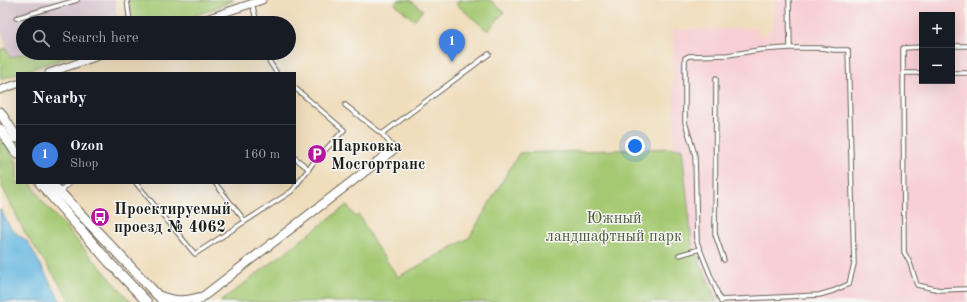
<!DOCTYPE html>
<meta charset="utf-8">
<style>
:root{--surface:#171b24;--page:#242831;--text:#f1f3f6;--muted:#9ea1a6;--line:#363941;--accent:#b45309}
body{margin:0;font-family:"Old Standard TT",serif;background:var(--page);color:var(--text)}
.controls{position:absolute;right:12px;top:12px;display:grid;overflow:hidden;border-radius:0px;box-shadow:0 4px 16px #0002}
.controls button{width:36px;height:36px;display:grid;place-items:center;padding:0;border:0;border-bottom:1px solid var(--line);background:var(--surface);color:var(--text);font:20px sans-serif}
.you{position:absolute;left:635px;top:146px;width:14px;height:14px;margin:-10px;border:3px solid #fff;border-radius:50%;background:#1a73e8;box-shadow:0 0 0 6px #1a73e833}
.badge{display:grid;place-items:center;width:26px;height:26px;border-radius:50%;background:var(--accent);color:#fff;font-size:13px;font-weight:700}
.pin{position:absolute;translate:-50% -33px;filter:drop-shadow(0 1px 2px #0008)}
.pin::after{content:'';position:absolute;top:21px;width:14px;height:12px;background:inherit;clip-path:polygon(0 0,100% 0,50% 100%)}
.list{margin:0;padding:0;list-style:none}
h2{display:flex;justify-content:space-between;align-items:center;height:52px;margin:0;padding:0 16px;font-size:17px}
h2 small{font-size:13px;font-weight:400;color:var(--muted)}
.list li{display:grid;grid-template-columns:26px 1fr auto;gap:12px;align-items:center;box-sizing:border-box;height:60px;padding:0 16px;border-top:1px solid var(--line)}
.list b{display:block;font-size:15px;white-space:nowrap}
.list p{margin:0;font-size:13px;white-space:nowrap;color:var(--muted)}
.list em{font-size:13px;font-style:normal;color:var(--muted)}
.icon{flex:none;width:22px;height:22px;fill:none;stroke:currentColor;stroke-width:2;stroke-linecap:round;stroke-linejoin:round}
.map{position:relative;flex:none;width:967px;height:302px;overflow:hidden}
.search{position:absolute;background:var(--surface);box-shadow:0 4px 16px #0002;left:16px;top:16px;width:280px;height:44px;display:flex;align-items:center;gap:10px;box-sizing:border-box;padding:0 14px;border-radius:22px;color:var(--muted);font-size:15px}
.panel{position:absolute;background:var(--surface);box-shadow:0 4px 16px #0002;left:16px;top:72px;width:280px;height:112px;border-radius:0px}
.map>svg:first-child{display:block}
.built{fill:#f7cfd4;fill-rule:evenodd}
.industrial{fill:#d2bdc8}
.green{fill:#a5c973;stroke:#607248}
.water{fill:#65b7e0;stroke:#406a7e}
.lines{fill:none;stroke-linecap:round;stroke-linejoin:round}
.service-casing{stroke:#666054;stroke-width:5.5}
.minor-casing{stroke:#666054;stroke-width:9}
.tertiary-casing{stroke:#666054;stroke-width:10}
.secondary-casing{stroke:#666054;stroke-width:11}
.service{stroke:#fff;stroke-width:3.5}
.minor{stroke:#fff;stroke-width:7}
.tertiary{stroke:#fff;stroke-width:8}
.secondary{stroke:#fff;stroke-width:9}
.labels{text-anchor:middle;stroke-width:3;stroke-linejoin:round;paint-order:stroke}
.poi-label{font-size:16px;font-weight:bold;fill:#1c1c1c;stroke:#f6f6f2;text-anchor:start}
.park-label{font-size:16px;fill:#4c593a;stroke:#f6f6f2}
</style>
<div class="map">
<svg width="967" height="302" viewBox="0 0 967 302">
<rect width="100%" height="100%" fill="#f6f6f2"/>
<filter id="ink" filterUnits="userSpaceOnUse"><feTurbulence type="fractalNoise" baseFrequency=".025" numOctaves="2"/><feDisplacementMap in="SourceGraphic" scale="8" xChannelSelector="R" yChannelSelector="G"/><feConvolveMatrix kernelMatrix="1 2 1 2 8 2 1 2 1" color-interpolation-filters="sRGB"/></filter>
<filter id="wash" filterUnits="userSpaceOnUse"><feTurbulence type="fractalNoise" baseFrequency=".012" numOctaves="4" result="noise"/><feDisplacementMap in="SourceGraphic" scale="16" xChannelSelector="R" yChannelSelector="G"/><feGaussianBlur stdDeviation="0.9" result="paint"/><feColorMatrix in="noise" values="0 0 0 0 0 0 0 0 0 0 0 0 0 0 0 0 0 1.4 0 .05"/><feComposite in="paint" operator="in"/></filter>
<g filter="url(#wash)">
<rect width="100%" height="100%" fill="#f0ddbc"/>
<path class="built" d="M775 0H967V302H245L359 215 374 243 398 277 469 238 519 153 674 149 673 30 757 28 758 36 765 35 771 30 774 24ZM922 15H952V81H922Z"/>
<path class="industrial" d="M0 0H115L117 21 112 23H23L24 53 10 58 0 28Z"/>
<path class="green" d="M128 0H234L200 14 173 23H111L130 16Z
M398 0H410L423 10 414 20 395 4Z
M459 0H490L504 12 488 31 456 4Z
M6 48 10 58 25 53H80L1 79 0 50Z
M0 136 17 162V183H31L43 202 131 302H72L25 233 0 182Z
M682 148 692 244 717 302H220L347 205 355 217 359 215 374 243 398 277 469 238 519 153Z"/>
<path class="water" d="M0 209 11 229 28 242 61 302H0Z"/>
</g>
<g filter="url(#ink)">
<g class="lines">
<g class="service-casing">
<path id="service" d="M127 0 130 23
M789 0 790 48
M252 3 257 23
M16 18 77 0
M952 46H967
M922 47 903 48 904 252 910 263 917 285 940 290 967 289
M264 53 276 72
M904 73H922
M952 73H967
M716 78 715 234 724 260
M345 105 382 134
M394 148 382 134 489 54
M295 158 309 169
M136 183 195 254 292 191 313 163 344 130 295 88
M215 183 245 221
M60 190 70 183
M679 255 700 249
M721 300 819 295 833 291 849 284 854 264 848 50H834L821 48H790L759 50 728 55 689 56 685 58V122L695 155 697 242 721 302"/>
</g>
<g class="minor-casing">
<path id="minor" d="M194 23 262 0
M49 73 107 53
M0 90 17 84"/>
</g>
<g class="tertiary-casing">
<path id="tertiary" d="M157 295C174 301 183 302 200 297
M196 302 394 149"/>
</g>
<g class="secondary-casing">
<path id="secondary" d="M0 112 17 138
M0 129 17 154
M40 183 109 262 147 302
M51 183 164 302"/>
</g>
<use href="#service" class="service"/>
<use href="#minor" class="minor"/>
<use href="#tertiary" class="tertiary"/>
<use href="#secondary" class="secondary"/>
</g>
</g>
<defs>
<g id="parking-disc" transform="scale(1)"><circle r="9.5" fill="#b5179e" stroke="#f6f6f2"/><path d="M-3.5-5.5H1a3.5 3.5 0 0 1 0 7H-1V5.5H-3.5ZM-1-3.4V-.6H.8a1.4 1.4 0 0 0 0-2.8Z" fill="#fff"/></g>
<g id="bus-disc" transform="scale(1)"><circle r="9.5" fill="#b5179e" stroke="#f6f6f2"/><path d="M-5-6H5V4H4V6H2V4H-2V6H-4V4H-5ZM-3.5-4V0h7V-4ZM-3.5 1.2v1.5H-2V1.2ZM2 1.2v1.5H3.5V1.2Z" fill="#fff"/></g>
</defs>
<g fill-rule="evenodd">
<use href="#parking-disc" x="317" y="154"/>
<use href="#bus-disc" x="100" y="217"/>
</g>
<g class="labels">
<g class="poi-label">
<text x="331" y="151">Парковка<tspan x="331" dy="18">Мосгортранс</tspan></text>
<text x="114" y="214">Проектируемый<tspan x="114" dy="18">проезд № 4062</tspan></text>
</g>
<g class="park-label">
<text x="614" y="223">Южный<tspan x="614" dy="18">ландшафтный парк</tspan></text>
</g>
</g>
</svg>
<div class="controls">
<button>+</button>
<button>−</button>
</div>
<div class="you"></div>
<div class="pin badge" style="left:452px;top:62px;background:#3f7fe0">1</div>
<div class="search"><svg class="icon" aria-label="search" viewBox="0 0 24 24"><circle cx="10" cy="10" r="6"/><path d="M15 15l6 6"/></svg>Search here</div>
<section class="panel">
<h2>Nearby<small></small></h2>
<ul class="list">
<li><span class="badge" style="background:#3f7fe0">1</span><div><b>Ozon</b><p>Shop</p></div><em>160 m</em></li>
</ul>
</section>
</div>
